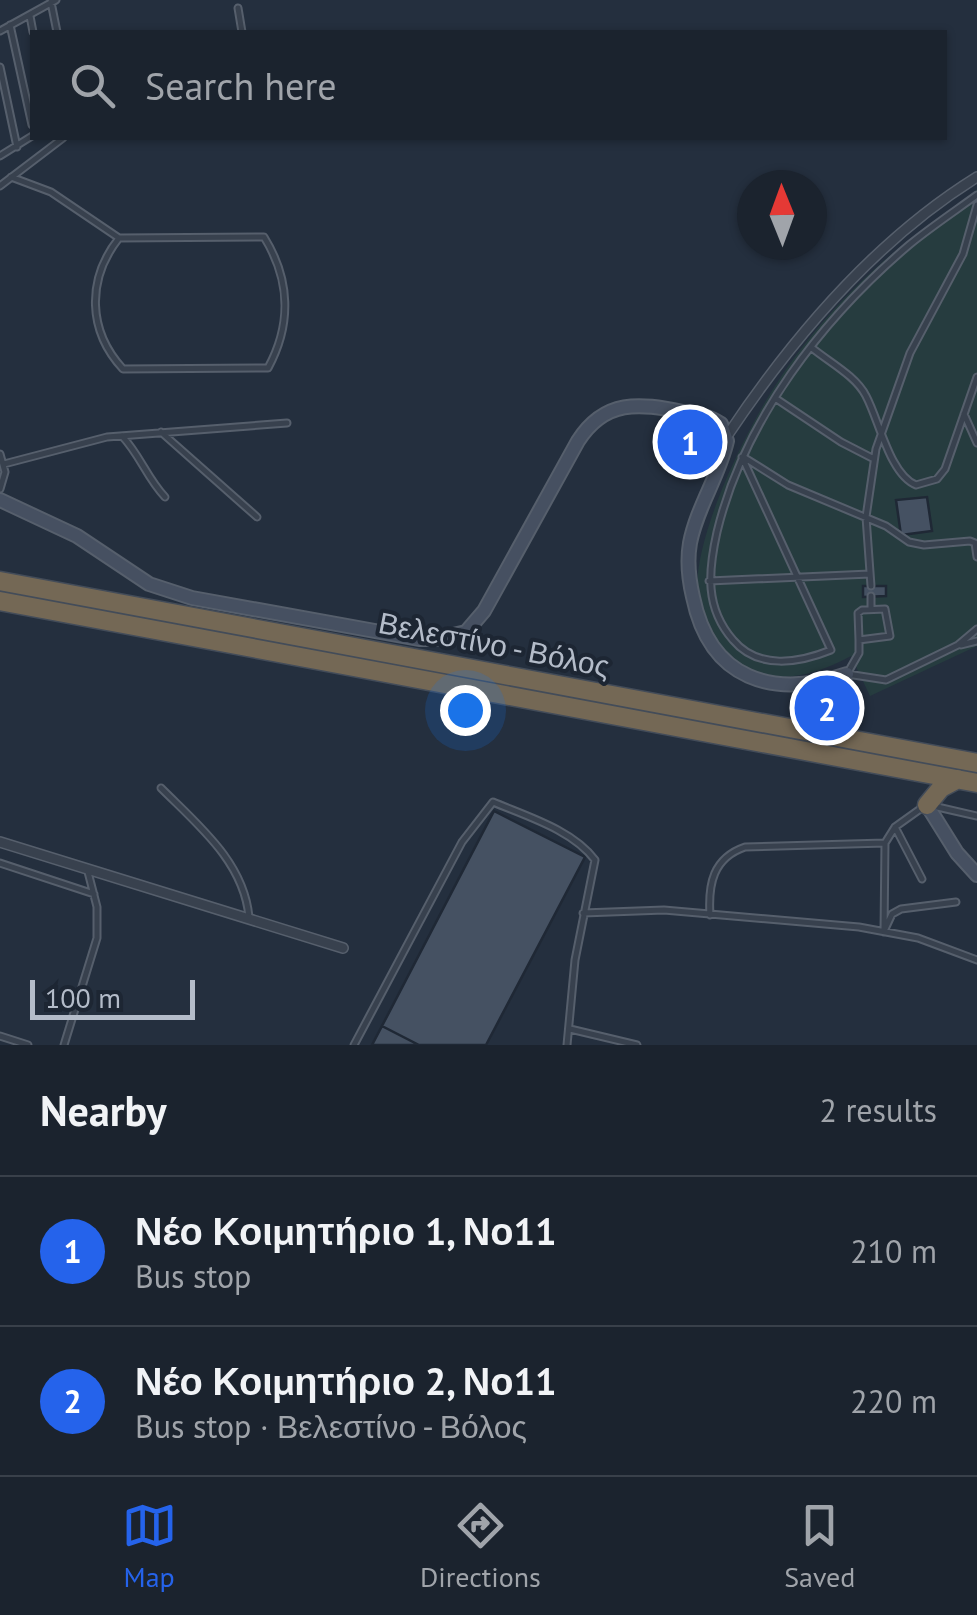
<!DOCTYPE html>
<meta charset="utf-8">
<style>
:root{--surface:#1b232e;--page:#282f3a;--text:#f1f3f6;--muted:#a0a4aa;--line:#39404a;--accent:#2563eb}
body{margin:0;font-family:"PT Sans",sans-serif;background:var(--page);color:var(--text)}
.compass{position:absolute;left:737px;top:170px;width:90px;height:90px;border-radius:50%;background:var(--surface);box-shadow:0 2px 8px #0004;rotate:359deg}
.scale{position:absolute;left:30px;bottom:25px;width:165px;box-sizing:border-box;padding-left:10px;border:5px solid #b4bcc9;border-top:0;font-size:28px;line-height:35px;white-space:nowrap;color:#b4bcc9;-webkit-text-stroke:8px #1d2633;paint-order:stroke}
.you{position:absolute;left:465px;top:710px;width:35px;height:35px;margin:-25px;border:8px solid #fff;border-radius:50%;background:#1a73e8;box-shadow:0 0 0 15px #1a73e833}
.badge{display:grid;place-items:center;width:65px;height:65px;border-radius:50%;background:var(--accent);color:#fff;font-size:32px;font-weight:700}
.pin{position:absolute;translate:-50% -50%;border:5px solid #fff;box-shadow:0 2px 10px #0006}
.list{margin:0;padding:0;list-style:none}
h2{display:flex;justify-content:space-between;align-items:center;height:130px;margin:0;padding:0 40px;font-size:42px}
h2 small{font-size:32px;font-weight:400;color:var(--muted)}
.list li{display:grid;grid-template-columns:65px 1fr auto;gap:30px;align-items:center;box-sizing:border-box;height:150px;padding:0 40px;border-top:2px solid var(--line)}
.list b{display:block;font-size:38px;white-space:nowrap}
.list p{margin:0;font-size:32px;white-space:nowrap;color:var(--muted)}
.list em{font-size:32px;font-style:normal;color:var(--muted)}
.icon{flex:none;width:55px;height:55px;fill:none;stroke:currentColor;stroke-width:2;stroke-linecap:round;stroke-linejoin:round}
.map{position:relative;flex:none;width:977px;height:1045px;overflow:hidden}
.search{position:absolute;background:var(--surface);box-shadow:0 2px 8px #0004;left:30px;right:30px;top:30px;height:110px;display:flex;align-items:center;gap:25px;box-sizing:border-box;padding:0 35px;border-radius:0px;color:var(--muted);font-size:38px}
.sheet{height:430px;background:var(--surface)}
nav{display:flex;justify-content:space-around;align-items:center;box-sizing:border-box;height:140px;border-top:2px solid var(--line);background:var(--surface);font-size:28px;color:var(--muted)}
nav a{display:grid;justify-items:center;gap:5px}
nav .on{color:var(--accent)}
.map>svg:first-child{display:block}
.green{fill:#263c3f}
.building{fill:#455162;stroke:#1f2835;stroke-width:2.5}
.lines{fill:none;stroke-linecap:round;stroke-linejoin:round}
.lane-casing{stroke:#565f6c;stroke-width:9}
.street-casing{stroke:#565f6c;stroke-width:12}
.secondary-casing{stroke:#565f6c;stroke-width:16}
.highway-casing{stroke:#434c59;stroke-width:21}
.lane{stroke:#38414e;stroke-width:5}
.street{stroke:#38414e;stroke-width:9}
.secondary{stroke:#465061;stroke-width:12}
.highway{stroke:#746855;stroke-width:18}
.labels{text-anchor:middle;stroke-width:8;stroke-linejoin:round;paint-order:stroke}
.street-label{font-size:30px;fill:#b4bcc9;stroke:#1d2633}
</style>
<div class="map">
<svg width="977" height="1045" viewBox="0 0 977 1045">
<rect width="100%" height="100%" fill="#242f3e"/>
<path class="green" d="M977 189V646L870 696 851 656C818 674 786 683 750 672 727 664 712 636 702 615 678 563 747 428 777 383 807 336 850 289 893 253 919 231 955 216 977 189Z"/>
<path class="building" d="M927 497 932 531 901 535 896 500Z
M863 586H886V596L863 597Z
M494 811 585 857 486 1045H419L382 1026Z
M382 1026 419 1045H372Z"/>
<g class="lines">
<g class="lane-casing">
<path id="lane" d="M51 2 57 32
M238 8 242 32
M30 16 33 32
M10 25 32 125
M0 31 56 0
M0 67 17 147
M0 156 32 136
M11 177 51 192 119 238 264 237C290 279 292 324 268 368L123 369C88 331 86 280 119 238
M0 186 63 138
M812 348C829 362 856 376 866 396 879 420 890 475 916 485L937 479 945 469 977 377
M775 398 841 442 874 459
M964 414 977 443
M161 432 257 517
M122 436C140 455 147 478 165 497
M0 454 5 472 0 489
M742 457 831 650C799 663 758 670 733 640 705 608 708 572 717 532 744 420 822 319 909 245 931 227 955 211 977 195
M745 458 788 485 886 526 909 542 924 545 970 541 975 543 977 557
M4 464 107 437 287 423
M709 581 870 574
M871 586 866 517 876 449 910 353 963 254 977 205
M871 596V608
M885 609 890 636 859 640 858 613 862 610Z
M859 640V653L847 674 886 680 958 645 977 629
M961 645 977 641
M161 788C198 825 244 862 249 917
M933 806 977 816
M895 827 922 879
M0 863 94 894
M583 913 664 910 859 927 918 938 977 960
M710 915C708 884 713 858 745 847L885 843
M885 929 892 914 901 909 956 902
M884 932 885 843 895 827 923 807
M570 1029 637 1045
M0 1036 28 1045
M64 1045 97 938V907L88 872
M354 1045 462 842 493 802C526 816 573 830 595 860L575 960 567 1045"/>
</g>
<g class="street-casing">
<path id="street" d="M727 436C793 337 874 241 977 177
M0 842 343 948"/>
</g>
<g class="secondary-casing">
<path id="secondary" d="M0 500 77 536 149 584 192 598 419 639H436L466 632 484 611 578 441C605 399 639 403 683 412 697 414 709 416 721 424L727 441C719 476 697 507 690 543 687 560 689 580 693 597 710 680 773 699 847 674
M927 805 957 853 977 875"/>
</g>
<g class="highway-casing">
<path id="highway" d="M0 581 977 763
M0 601 977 783
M927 805 941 788 958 779"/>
</g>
<use href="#lane" class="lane"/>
<use href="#street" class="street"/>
<use href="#secondary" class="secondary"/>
<use href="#highway" class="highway"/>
</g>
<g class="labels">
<g class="street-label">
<text transform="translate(494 645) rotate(11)" y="10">Βελεστίνο - Βόλος</text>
</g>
</g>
</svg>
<svg class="compass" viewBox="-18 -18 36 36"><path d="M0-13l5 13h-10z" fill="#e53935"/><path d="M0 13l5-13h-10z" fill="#a0a4aa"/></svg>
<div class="scale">100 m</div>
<div class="you"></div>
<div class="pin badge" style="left:690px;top:442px">1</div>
<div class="pin badge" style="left:827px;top:708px">2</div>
<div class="search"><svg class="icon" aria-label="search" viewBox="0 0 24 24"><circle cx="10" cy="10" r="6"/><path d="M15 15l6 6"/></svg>Search here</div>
</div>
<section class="sheet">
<h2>Nearby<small>2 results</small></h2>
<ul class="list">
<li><span class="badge">1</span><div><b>Νέο Κοιμητήριο 1, Νο11</b><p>Bus stop</p></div><em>210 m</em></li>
<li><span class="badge">2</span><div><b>Νέο Κοιμητήριο 2, Νο11</b><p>Bus stop · Βελεστίνο - Βόλος</p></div><em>220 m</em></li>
</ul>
</section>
<nav>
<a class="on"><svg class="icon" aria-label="map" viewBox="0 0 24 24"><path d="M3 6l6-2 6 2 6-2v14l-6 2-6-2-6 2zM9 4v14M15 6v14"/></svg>Map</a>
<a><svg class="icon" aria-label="directions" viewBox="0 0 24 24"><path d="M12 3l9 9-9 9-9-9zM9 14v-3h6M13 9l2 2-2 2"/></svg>Directions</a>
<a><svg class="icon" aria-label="saved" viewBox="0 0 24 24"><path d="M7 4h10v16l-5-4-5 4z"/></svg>Saved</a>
</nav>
